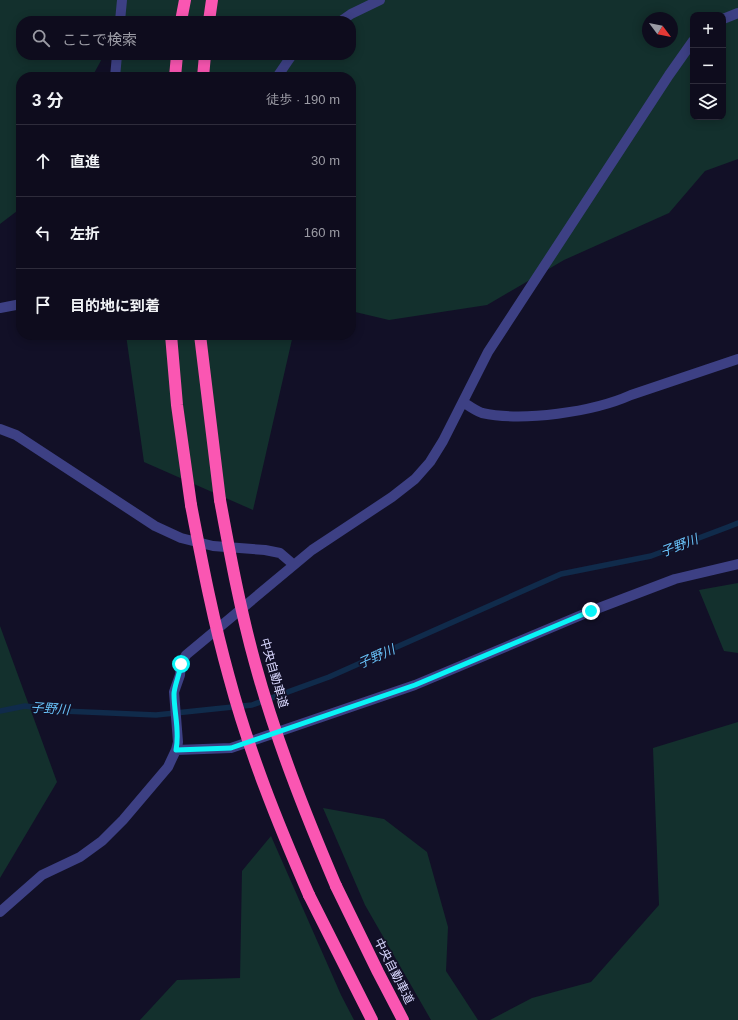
<!DOCTYPE html>
<html lang="ja">
<meta charset="utf-8">
<style>
:root{--surface:#0e0c1d;--page:#171526;--text:#f1f3f6;--muted:#9b9ba4;--line:#2e2c3b}
body{margin:0;font-family:Arial,"Noto Sans JP",sans-serif;background:var(--page);color:var(--text)}
.controls{position:absolute;right:12px;top:12px;display:grid;overflow:hidden;border-radius:8px;box-shadow:0 2px 10px #0003}
.controls button{width:36px;height:36px;display:grid;place-items:center;padding:0;border:0;border-bottom:1px solid var(--line);background:var(--surface);color:var(--text);font:20px sans-serif}
.compass{position:absolute;left:642px;top:12px;width:36px;height:36px;border-radius:50%;background:var(--surface);box-shadow:0 2px 10px #0003;rotate:122deg}
.stop{position:absolute;width:12px;height:12px;margin:-9px;border:3px solid #0af4f7;border-radius:50%;background:#fff}
.stop.end{background:#0af4f7;border-color:#fff;box-shadow:0 1px 4px #0008}
.list{margin:0;padding:0;list-style:none}
h2{display:flex;justify-content:space-between;align-items:center;height:52px;margin:0;padding:0 16px;font-size:17px}
h2 small{font-size:13px;font-weight:400;color:var(--muted)}
.list li{display:grid;grid-template-columns:26px 1fr auto;gap:12px;align-items:center;box-sizing:border-box;height:72px;padding:0 16px;border-top:1px solid var(--line)}
.list b{display:block;font-size:15px;white-space:nowrap}
.list em{font-size:13px;font-style:normal;color:var(--muted)}
.icon{flex:none;width:22px;height:22px;fill:none;stroke:currentColor;stroke-width:2;stroke-linecap:round;stroke-linejoin:round}
.map{position:relative;flex:none;width:738px;height:1020px;overflow:hidden}
.search{position:absolute;background:var(--surface);box-shadow:0 2px 10px #0003;left:16px;top:16px;width:340px;height:44px;display:flex;align-items:center;gap:10px;box-sizing:border-box;padding:0 14px;border-radius:16px;color:var(--muted);font-size:15px}
.panel{position:absolute;background:var(--surface);box-shadow:0 2px 10px #0003;left:16px;top:72px;width:340px;height:268px;border-radius:16px}
.map>svg:first-child{display:block}
.green{fill:#13302d;fill-rule:evenodd}
.lines{fill:none;stroke-linecap:round;stroke-linejoin:round}
.stream{stroke:#102b4b;stroke-width:5.5}
.street{stroke:#3d4084;stroke-width:10}
.highway{stroke:#fa56b2;stroke-width:12}
.highway-bridge{stroke:#fa56b2;stroke-width:12}
.route{stroke:#0af4f7;stroke-width:5}
.labels{text-anchor:middle;stroke-width:3;stroke-linejoin:round;paint-order:stroke}
.street-label{font-size:12px;fill:#d8d7fe;stroke:#121027}
.water-label{font-size:13px;font-style:italic;fill:#69c3fa;stroke:#121027}
</style>
<div class="map">
<svg width="738" height="1020" viewBox="0 0 738 1020">
<rect width="100%" height="100%" fill="#121027"/>
<path class="green" d="M0 0H738V159L705 171 669 213 564 260 487 305 389 320 351 311V77H117V55H351V21H21V55H104L92 77H21V208L0 224ZM693 15H723V117H693ZM648 18H672V42H648Z
M126 335H293L253 510 144 462Z
M738 583V653L724 651 699 590Z
M0 626 57 782 0 878Z
M738 722V1020H490L532 998 591 982 659 905 653 748Z
M323 808 384 819 427 852 448 927 446 971 478 1020H431L365 905Z
M271 836 341 995 354 1020H140L177 980 240 978 242 871Z"/>
<g class="lines">
<path class="stream" d="M0 711 25 706 63 711 156 715 252 705 329 677 561 574 651 556 728 527 738 523"/>
<path class="street" d="M723 19 738 13
M120 21 122 0
M341 21 351 14 380 0
M115 77 117 55
M277 77 292 55
M0 308 21 304
M463 402C469 406 476 411 482 413 523 422 593 412 631 395L738 359
M0 429 16 435 155 526 181 538 213 546 265 550 280 553 294 565
M176 750 231 748 415 685 591 611 675 579 738 564
M0 912 42 875 80 857 102 841 123 820 168 767 176 750 178 742 174 692 180 675 181 664 186 655 312 550 392 497 415 479 430 462 443 441 488 352 669 75 693 41"/>
<path class="highway" d="M181 21 185 0
M209 21 212 0
M175 77 177 55
M203 77 205 55
M171 335 177 405 191 505
M200 335 220 500
M336 886 378 972 403 1020
M309 895 372 1020"/>
<path class="highway-bridge" d="M220 500C230 554 240 609 255 663 276 740 305 813 336 886
M191 505C202 562 213 620 229 677 249 752 278 824 309 895"/>
</g>
<g class="lines">
<path class="route" d="M181 664C180 673 174 687 174 694 174 713 180 731 176 750L231 748 415 685 591 611"/>
</g>
<g class="labels">
<g class="street-label">
<text transform="translate(274 673) rotate(74)" y="4">中央自動車道</text>
<text transform="translate(394 971) rotate(63)" y="4">中央自動車道</text>
</g>
<g class="water-label">
<text transform="translate(679 545) rotate(-21)" y="5">子野川</text>
<text transform="translate(376 656) rotate(-24)" y="5">子野川</text>
<text transform="translate(50 708) rotate(4)" y="5">子野川</text>
</g>
</g>
</svg>
<div class="controls">
<button>+</button>
<button>−</button>
<button><svg class="icon" aria-label="layers" viewBox="0 0 24 24"><path d="M12 4l9 5-9 5-9-5zM3 14l9 5 9-5"/></svg></button>
</div>
<svg class="compass" viewBox="-18 -18 36 36"><path d="M0-13l5 13h-10z" fill="#e53935"/><path d="M0 13l5-13h-10z" fill="#9b9ba4"/></svg>
<div class="stop" style="left:181px;top:664px"></div>
<div class="stop end" style="left:591px;top:611px"></div>
<div class="search"><svg class="icon" aria-label="search" viewBox="0 0 24 24"><circle cx="10" cy="10" r="6"/><path d="M15 15l6 6"/></svg>ここで検索</div>
<section class="panel">
<h2>3 分<small>徒歩 · 190 m</small></h2>
<ul class="list">
<li><svg class="icon" aria-label="ahead" viewBox="0 0 24 24"><path d="M12 20V5M6 11l6-6 6 6"/></svg><div><b>直進</b></div><em>30 m</em></li>
<li><svg class="icon" aria-label="left" viewBox="0 0 24 24"><path d="M17 20v-9H6M10 6l-5 5 5 5"/></svg><div><b>左折</b></div><em>160 m</em></li>
<li><svg class="icon" aria-label="arrive" viewBox="0 0 24 24"><path d="M6 21V4h12l-3 4 3 4H6"/></svg><div><b>目的地に到着</b></div></li>
</ul>
</section>
</div>
